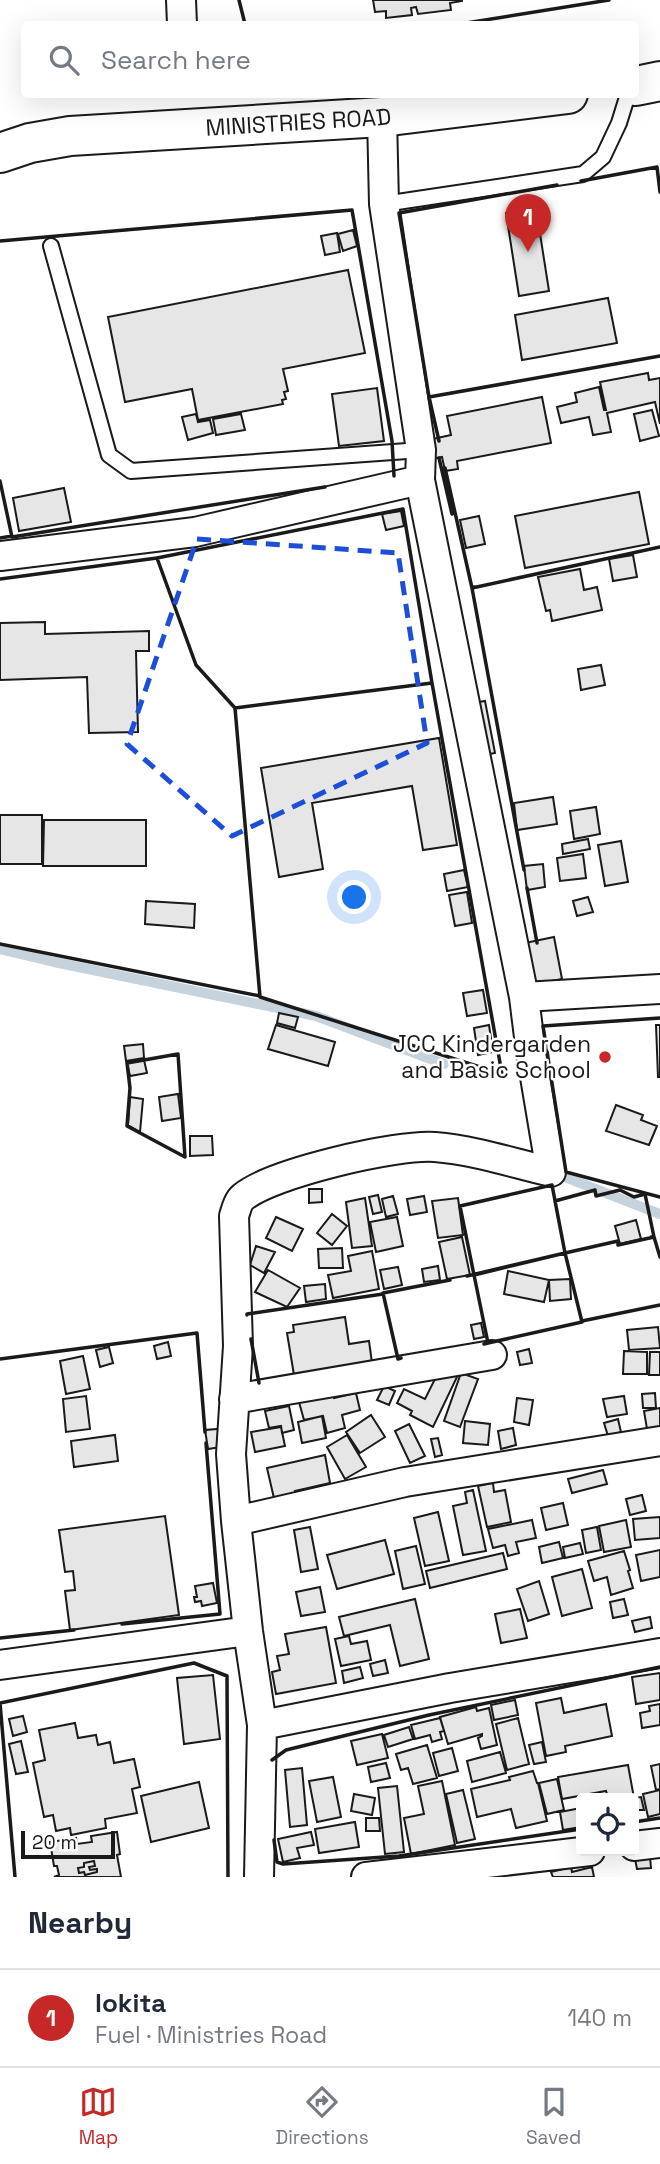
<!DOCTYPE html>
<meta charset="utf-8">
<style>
:root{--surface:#fff;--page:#f2f2f3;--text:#1f2937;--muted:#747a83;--line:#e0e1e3;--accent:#c62828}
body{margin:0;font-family:"Space Grotesk",sans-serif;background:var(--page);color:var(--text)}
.controls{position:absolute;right:21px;bottom:21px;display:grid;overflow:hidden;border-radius:7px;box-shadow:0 7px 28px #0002}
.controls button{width:63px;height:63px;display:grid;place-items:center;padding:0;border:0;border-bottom:2px solid var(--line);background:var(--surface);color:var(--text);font:35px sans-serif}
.scale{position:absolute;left:21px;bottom:18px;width:94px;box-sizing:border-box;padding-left:7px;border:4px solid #1a1a1a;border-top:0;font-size:19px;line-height:24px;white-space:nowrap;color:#1a1a1a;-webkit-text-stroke:5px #fff;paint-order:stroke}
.you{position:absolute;left:355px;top:898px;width:24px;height:24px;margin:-18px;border:5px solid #fff;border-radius:50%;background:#1a73e8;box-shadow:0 0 0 10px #1a73e833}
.badge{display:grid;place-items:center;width:46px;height:46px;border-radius:50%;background:var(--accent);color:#fff;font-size:23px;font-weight:700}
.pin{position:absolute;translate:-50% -58px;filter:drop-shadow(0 2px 4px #0008)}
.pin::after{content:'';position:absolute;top:37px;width:24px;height:21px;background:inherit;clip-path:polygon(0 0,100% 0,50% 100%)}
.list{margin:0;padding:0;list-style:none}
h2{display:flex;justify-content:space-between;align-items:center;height:91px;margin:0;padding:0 28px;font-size:30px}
h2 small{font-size:23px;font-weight:400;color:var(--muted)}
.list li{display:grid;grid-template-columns:46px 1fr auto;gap:21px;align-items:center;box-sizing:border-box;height:98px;padding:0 28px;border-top:2px solid var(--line)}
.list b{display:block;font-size:26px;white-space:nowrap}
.list p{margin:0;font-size:23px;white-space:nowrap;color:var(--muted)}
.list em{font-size:23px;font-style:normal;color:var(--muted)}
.icon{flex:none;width:38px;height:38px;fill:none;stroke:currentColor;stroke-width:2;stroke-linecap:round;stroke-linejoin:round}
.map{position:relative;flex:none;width:660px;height:1877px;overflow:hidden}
.search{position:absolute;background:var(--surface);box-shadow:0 7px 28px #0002;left:21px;right:21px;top:21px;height:77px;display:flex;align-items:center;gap:18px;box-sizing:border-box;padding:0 24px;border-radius:7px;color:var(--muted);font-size:26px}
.sheet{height:189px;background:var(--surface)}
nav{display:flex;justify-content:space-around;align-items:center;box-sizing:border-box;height:98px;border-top:2px solid var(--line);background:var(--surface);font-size:19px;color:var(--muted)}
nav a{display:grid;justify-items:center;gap:4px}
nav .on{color:var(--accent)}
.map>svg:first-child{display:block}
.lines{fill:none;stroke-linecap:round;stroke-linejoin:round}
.stream{stroke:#c6d2dc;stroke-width:10}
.building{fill:#e6e6e6;stroke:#1a1a1a;stroke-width:2;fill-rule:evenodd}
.lane-casing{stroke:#1a1a1a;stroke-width:18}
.street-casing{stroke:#1a1a1a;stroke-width:32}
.primary-casing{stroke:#1a1a1a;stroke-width:42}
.lane{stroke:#fff;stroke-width:14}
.street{stroke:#fff;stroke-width:28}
.primary{stroke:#fff;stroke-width:38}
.wall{stroke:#1a1a1a;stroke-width:3.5}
.marked{fill:none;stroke:#1d4ed8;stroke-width:5;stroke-dasharray:14 9;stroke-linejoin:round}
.poi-dot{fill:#c62828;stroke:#fff;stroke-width:2.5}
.labels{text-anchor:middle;stroke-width:5;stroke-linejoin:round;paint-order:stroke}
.street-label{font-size:23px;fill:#1a1a1a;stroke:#fff}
.poi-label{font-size:23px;fill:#1a1a1a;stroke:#fff;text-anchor:end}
</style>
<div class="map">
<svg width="660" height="1877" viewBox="0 0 660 1877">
<rect width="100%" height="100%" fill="#fff"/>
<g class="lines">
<path class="stream" d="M0 949 54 962 316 1016 444 1064
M552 1172 660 1214"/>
</g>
<path class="building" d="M373 0H462V1L450 3 451 10 418 14 416 7 411 8 412 15 386 18V11L375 12Z
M536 208 549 291 519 296 506 213Z
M353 230 357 246 343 251 338 234Z
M337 233 340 252 325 255 321 236Z
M348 270 365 353 283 369 288 391 284 392 286 399 282 400 283 404 198 420 192 389 125 402 108 317Z
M608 298 617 343 522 360 515 315Z
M648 373 649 380 660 378V424L655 402 607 413 611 432 593 435 589 417 561 423 557 407 577 402 575 393 599 387 604 410H606L600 382Z
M377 388 384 441 339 446 332 394Z
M542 397 551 443 457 461 458 469 445 471 442 457 432 459 428 440 451 435 447 416Z
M652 410 659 436 640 441 634 414Z
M196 414 198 422 210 420 213 433 188 440 182 417Z
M241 414 245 430 216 435 213 419Z
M64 488 71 522 19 531 13 498Z
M639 492 649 544 525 568 515 516Z
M401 511 404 526 386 530 382 514Z
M479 516 485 544 466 548 460 520Z
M633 555 637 577 613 581 609 559Z
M580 569 584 590 597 587 602 610 552 621 550 610 546 611 538 577Z
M45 622V634L149 631V651H136L138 732 89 733 87 677 0 680V623Z
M601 665 605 685 581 690 578 669Z
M485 701 495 753 484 755 473 703Z
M439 738 457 845 423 850 412 786 312 803 323 869 279 877 261 768Z
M553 797 557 824 517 830 514 803Z
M596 807 600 834 574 839 570 811Z
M0 815H42V864H0Z
M44 820H146V866H43Z
M588 839 590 849 563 854 562 844Z
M621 841 628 882 605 886 598 845Z
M583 854 586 878 560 881 557 858Z
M543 864 545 887 527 890 524 866Z
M464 870 468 887 447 891 444 874Z
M467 892 472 923 455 926 449 895Z
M588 897 593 912 577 916 573 901Z
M146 901 195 904 194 928 145 924Z
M554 937 562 979 533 985 525 943Z
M483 990 487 1013 467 1016 463 993Z
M279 1013 298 1017 295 1028 277 1023Z
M276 1025 335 1042 328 1066 268 1049Z
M489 1025 493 1052 478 1055 474 1028Z
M656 1025H660V1077H658Z
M143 1044 144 1058 126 1061 124 1046Z
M144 1060 147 1073 130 1076 127 1063Z
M178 1094 181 1118 162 1121 159 1097Z
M130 1097 143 1099 140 1132 128 1125Z
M616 1105 643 1115 641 1120 657 1126 649 1145 606 1131Z
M190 1136H212L213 1155 190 1156Z
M309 1189H322V1202L309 1203Z
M378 1195 382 1212 373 1214 369 1197Z
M393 1196 398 1214 386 1217 382 1199Z
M424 1196 427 1212 410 1215 407 1199Z
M365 1198 372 1246 352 1248 346 1202Z
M458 1198 463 1235 438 1238 432 1201Z
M332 1214 347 1226 332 1245 317 1233Z
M276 1217 303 1229 292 1251 266 1238Z
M397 1217 403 1246 376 1252 370 1222Z
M636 1220 641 1239 620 1244 615 1226Z
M462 1237 470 1275 447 1279 439 1242Z
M256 1246 275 1252 264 1273 250 1265Z
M342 1248 343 1268H319L318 1249Z
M372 1251 379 1289 333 1298 328 1275 351 1271 348 1256Z
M438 1266 440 1280 424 1282 422 1269Z
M398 1267 402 1285 384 1289 380 1270Z
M268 1270 300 1288 287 1307 255 1292Z
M508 1271 549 1280 544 1302 504 1294Z
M570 1279 571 1299 550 1301 549 1280Z
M325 1284 326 1299 306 1302 304 1286Z
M345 1317 349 1344 369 1341 372 1363 294 1375 287 1333 294 1332 293 1325Z
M481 1323 484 1337 474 1339 471 1325Z
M658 1327 660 1348 629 1350 627 1330Z
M168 1342 171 1356 157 1359 154 1346Z
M109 1347 113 1363 100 1367 96 1350Z
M529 1349 532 1363 520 1365 517 1352Z
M624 1351 647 1352V1374H623Z
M650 1352H660V1375H649Z
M83 1356 90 1389 66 1394 60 1361Z
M440 1369 457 1377 433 1427 410 1415 412 1411 397 1403 404 1389 425 1399Z
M461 1373 478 1379 460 1427 444 1421Z
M384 1386 395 1391 389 1405 377 1400Z
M356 1393 360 1410 342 1415 345 1428 327 1433 323 1416 304 1420 299 1402 333 1395 334 1398Z
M655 1393 656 1408H643L642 1394Z
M86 1396 90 1429 66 1432 63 1399Z
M624 1396 627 1414 607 1417 603 1399Z
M517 1398 533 1400 529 1425 514 1422Z
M289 1406 294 1430 282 1433 281 1426 269 1428 265 1411Z
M660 1408V1427L647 1429 644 1411Z
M371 1415 385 1437 360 1453 346 1432Z
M322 1416 326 1438 302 1443 298 1422Z
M618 1419 621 1432 608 1436 604 1423Z
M465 1421 490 1424 488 1445 463 1443Z
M409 1424 425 1456 410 1463 395 1431Z
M281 1427 285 1446 255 1452 251 1432Z
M513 1428 516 1445 501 1449 498 1431Z
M217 1429H219L221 1447 208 1449 205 1430Z
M115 1435 118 1461 74 1467 71 1441Z
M347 1435 366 1467 345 1479 327 1447Z
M438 1438 442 1455 435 1457 431 1439Z
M325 1455 330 1483 295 1491 298 1502 276 1507 267 1468Z
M603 1470 607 1484 572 1493 568 1479Z
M493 1483 494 1492 505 1490 511 1522 487 1527 478 1486Z
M473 1490 486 1551 463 1555 453 1506 467 1503 465 1492Z
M642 1495 646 1511 630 1515 626 1499Z
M563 1503 568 1525 546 1530 541 1508Z
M438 1512 449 1561 425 1566 414 1518Z
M165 1516 179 1615 70 1630 65 1591 75 1590 73 1571 65 1572 59 1530Z
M660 1517V1538L635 1540 633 1519Z
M532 1520 536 1538 516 1542 519 1553 508 1556 505 1545 493 1548 488 1529Z
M626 1520 631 1547 604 1552 599 1526Z
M310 1527 318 1569 301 1572 294 1530Z
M597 1527 601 1550 586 1553 582 1530Z
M385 1540 394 1574 337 1589 327 1555Z
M559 1542 563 1558 542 1563 539 1547Z
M580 1543 583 1554 565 1558 563 1547Z
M416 1546 425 1584 403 1589 395 1551Z
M660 1550V1577L641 1581 636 1555Z
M624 1551 630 1570 628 1571 633 1588 611 1595 607 1577 594 1581 588 1561Z
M503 1553 507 1569 430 1588 426 1571Z
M582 1569 592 1608 562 1616 552 1577Z
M539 1581 549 1614 528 1621 517 1589Z
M213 1583 217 1603 202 1606 201 1601 195 1602 194 1597H197L195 1586Z
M320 1587 325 1612 301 1616 296 1592Z
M415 1599 429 1659 400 1666 390 1625 344 1636 339 1617Z
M624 1599 628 1615 613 1618 610 1602Z
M520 1609 527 1638 501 1643 495 1614Z
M650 1617 652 1628 635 1632 632 1621Z
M326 1627 336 1683 276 1694 272 1672 280 1670 277 1656 289 1654 285 1634Z
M349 1636 351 1644 367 1641 371 1660 341 1666 335 1639Z
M385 1660 388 1673 373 1676 370 1664Z
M360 1667 363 1678 344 1683 342 1671Z
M660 1673V1700L636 1704 632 1677Z
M213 1675 220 1739 184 1744 177 1678Z
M561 1698 564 1713 606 1704 612 1736 565 1746 566 1752 546 1756 536 1703Z
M515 1700 518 1715 494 1720 491 1705Z
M660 1704V1725L642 1728 640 1713 650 1711 649 1706Z
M476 1707 477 1711 489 1708 497 1745 481 1749 478 1738 482 1736V1734L448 1744 440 1717Z
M23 1716 27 1732 13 1736 9 1719Z
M440 1718 444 1731 440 1732 442 1739 432 1742 430 1735 415 1739 411 1725Z
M518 1718 529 1764 507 1770 496 1724Z
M75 1723 78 1738 96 1735 98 1745 110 1742 114 1763 134 1759 140 1787 132 1789 137 1813 105 1819 106 1828 71 1835 70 1828 56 1831 53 1815 44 1817 33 1763 45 1760 39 1730Z
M409 1727 413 1739 388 1747 384 1735Z
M382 1734 388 1758 357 1765 351 1741Z
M21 1741 28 1772 16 1774 9 1744Z
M542 1742 546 1762 534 1764 529 1745Z
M427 1745 437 1778 413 1784 408 1768 401 1770 396 1754Z
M452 1748 458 1771 439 1776 433 1753Z
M500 1752 506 1773 472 1782 467 1761Z
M386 1763 390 1778 371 1782 368 1767Z
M660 1764V1789L656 1790 651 1766Z
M628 1765 634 1798 641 1797 644 1810H634V1798H608L606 1791 562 1799 558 1777Z
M302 1768 307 1825 290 1827 285 1770Z
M533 1771 537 1783H538L547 1821 516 1828 511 1809 477 1817 471 1789 510 1780 509 1777Z
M333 1777 341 1817 317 1822 309 1781Z
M557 1779 564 1810 547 1814 539 1783Z
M442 1781 455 1845 411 1854 404 1818 424 1814 418 1786Z
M199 1782 209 1828 151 1842 141 1796Z
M397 1786 404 1852 385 1854 378 1788Z
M463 1790 475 1839 457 1843 446 1794Z
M660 1790V1814L648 1817 643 1794Z
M354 1794 375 1798 372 1815 351 1811Z
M581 1808V1827L563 1830 560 1812Z
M366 1818H379L380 1831H366Z
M355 1822 359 1847 319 1853 315 1829Z
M117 1832 120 1854 117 1855 121 1877H54L59 1875 57 1866H54L50 1842 76 1838 77 1844 92 1842 91 1836ZM94 1861 95 1866 89 1867 90 1870 97 1869V1872L85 1875 84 1872 79 1873 78 1868 84 1867V1863Z
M311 1832 314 1845 297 1848 300 1858 283 1862 278 1839Z
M650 1857 651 1868 637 1869 635 1859Z
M94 1861 95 1866 89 1867 90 1870 97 1869V1872L85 1875 84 1872 79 1873 78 1868 84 1867V1863Z
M571 1867 572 1872 592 1867 594 1877H553L551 1872Z"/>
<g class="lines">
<g class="lane-casing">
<path id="lane" d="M384 204 583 174 603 157 619 123 628 94
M51 246 109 455 131 471 421 450"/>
</g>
<g class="street-casing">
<path id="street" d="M181 0 182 24
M0 556 195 532 420 480
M524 997 660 989
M234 1399 492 1355
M236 1521 405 1482 660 1441
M0 1665 248 1631
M262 1725 450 1688 660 1653
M634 1846 660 1843
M259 1877 262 1725 248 1631 236 1521 231 1454 238 1346 234 1216C236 1210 238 1201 243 1197 272 1173 397 1144 435 1147 474 1150 513 1163 551 1172L531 1053 524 997 420 480 421 450 384 204 382 117
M366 1877 590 1851"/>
</g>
<g class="primary-casing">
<g id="primary">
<path d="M636 86 660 81"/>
<path id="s1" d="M0 153 30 143 70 136 382 117 568 94"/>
</g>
</g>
<use href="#lane" class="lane"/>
<use href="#street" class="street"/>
<use href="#primary" class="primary"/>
<path class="wall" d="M239 0 245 24
M460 24 609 0
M581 181 657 167 660 192
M557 185 399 213 429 397 660 356
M0 241 352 210 392 441 394 476
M429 397 439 441
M439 458 452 514
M445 468 472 588 475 587
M0 481 12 537 325 487
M403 509 432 683 235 708 196 665 157 558Z
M0 538 12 536
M0 579 157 558 196 665 235 708V710
M432 683 502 1074 260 997 235 708Z
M524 870 472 588 660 547
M527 888 537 943
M0 944 260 996
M660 1018 543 1026 566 1172 660 1197
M178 1054 185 1157 127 1126 130 1088 127 1063Z
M552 1185 565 1253 474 1275 460 1206Z
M595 1190 596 1196 620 1190 634 1197 645 1194 654 1237 618 1245V1241L565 1253 555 1201Z
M651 1237H654L660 1257
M474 1275 488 1343 484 1344
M467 1276 565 1253 582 1322 488 1343 474 1275
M247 1315V1314L383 1294
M582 1321 660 1305
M251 1339 259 1383
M401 1358 398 1359 383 1293 450 1280
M0 1359 197 1333 205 1432
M122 1624 220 1614 206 1443
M0 1638 74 1630
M272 1760 286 1750 429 1715 660 1667
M634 1822 660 1818
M274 1840 277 1862 283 1864 399 1856 581 1829
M15 1877 0 1703 194 1663 227 1676 228 1877"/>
</g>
<path class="marked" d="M197 539 398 553 427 743 232 836 127 744Z"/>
<circle class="poi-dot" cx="605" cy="1057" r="7"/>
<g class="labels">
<g class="street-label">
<text dy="8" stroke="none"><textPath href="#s1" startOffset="301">MINISTRIES ROAD</textPath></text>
</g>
<g class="poi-label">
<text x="591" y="1052">JCC Kindergarden<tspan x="591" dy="26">and Basic School</tspan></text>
</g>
</g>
</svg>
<div class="controls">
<button><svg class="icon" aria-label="locate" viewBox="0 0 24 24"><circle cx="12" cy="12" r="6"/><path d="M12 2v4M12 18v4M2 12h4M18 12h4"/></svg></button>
</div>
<div class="scale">20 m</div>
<div class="you"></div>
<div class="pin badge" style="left:528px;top:252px">1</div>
<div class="search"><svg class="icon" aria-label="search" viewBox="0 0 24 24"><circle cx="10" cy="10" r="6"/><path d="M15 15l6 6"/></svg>Search here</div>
</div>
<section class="sheet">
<h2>Nearby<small></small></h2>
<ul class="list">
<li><span class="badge">1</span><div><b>lokita</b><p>Fuel · Ministries Road</p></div><em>140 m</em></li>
</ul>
</section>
<nav>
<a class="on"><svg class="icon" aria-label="map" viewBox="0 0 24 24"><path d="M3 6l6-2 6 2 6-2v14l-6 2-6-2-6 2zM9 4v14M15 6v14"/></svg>Map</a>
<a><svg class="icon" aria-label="directions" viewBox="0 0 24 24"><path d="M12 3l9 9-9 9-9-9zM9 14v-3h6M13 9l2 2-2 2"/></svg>Directions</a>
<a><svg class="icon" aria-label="saved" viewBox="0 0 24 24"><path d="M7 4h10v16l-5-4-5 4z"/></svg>Saved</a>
</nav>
